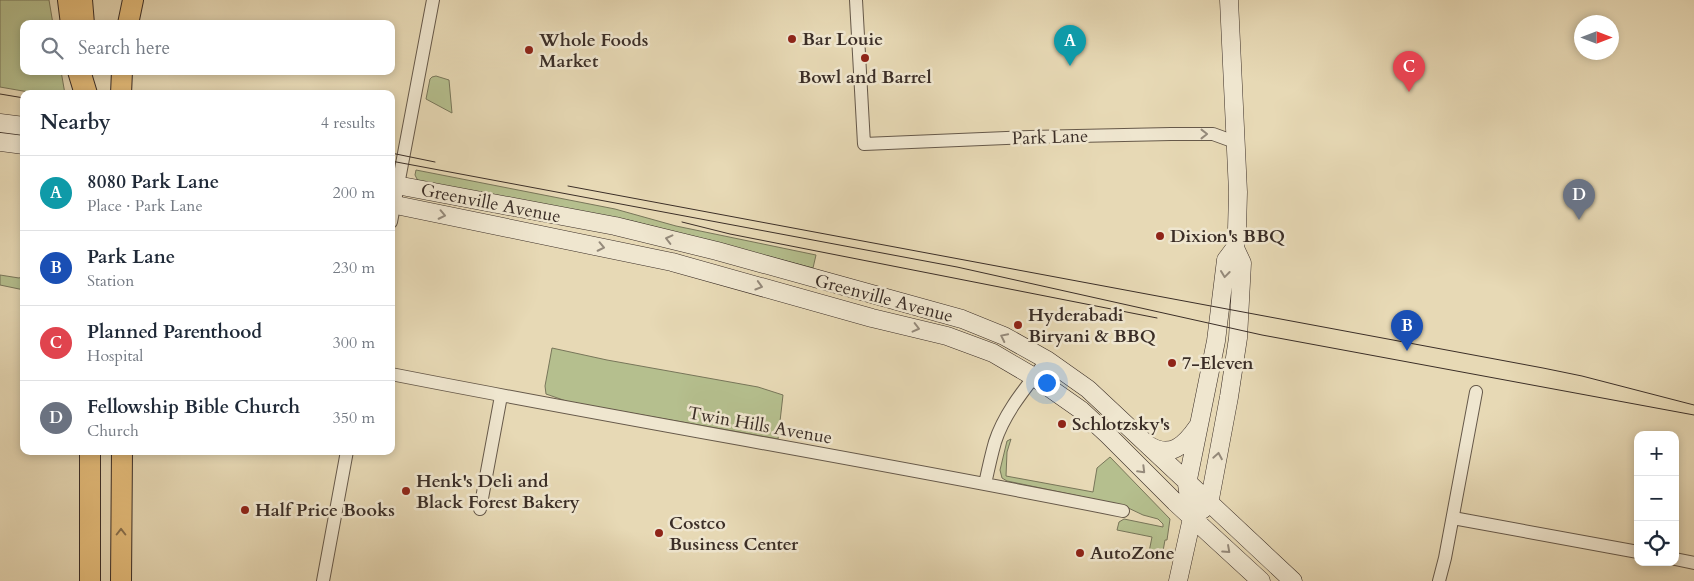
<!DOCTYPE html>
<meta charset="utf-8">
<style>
:root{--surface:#fff;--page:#f6f6f7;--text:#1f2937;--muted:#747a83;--line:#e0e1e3;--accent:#db2777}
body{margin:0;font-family:Cardo,serif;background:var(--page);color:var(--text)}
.controls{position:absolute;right:15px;bottom:15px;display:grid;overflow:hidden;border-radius:10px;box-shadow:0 2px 8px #0003}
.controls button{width:45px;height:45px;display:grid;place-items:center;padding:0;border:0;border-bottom:1px solid var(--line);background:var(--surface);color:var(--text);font:25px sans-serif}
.compass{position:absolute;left:1574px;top:15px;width:45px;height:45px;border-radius:50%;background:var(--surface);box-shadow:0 2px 8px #0003;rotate:90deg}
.you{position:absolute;left:1046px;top:382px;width:18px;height:18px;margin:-12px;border:4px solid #fff;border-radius:50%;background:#1a73e8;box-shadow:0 0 0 8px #1a73e833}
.badge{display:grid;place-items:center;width:32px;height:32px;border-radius:50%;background:var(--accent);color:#fff;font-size:16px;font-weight:700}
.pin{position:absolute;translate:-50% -41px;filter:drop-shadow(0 1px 2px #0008)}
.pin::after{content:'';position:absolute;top:26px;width:18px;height:15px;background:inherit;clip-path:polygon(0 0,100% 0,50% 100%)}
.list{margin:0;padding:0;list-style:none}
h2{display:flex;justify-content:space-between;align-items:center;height:65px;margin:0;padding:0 20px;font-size:21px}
h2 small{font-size:16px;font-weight:400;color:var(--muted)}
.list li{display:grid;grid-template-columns:32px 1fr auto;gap:15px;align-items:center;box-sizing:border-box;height:75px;padding:0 20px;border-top:1px solid var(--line)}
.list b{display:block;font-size:19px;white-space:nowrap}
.list p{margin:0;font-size:16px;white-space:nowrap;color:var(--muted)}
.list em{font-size:16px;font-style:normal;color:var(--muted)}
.icon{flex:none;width:28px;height:28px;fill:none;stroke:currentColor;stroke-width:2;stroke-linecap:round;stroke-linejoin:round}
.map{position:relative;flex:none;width:1694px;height:581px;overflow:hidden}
.search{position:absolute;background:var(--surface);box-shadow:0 2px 8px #0003;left:20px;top:20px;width:375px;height:55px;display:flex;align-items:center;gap:12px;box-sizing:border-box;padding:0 18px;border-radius:10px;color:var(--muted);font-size:19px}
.panel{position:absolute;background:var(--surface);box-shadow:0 2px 8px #0003;left:20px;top:90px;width:375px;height:365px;border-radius:10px}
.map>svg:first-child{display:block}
.green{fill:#b5bf8e;stroke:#78765a}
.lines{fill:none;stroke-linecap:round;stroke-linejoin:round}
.minor-casing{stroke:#66594a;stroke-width:14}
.secondary-casing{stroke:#3b2e27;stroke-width:19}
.primary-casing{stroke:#3b2e27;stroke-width:22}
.motorway-casing{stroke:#3b2e27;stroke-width:24}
.minor{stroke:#efe6cf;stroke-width:12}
.secondary{stroke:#efe6cf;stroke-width:18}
.primary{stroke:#e4bc7a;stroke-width:20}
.motorway{stroke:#e4bc7a;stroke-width:22}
.tram{stroke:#3b2e27;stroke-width:1}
.oneway{stroke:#958a7b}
.oneway2{stroke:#876e4c}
.poi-dot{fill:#8f2418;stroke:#efe6cf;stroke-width:2}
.labels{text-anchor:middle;stroke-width:5;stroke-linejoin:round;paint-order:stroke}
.poi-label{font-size:18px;font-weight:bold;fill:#3b2e27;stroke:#efe6cf;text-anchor:start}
.street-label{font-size:18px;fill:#3b2e27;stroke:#efe6cf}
</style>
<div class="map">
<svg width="1694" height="581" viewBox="0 0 1694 581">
<rect width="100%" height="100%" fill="#e7d9b5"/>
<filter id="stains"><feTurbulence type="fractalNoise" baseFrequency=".004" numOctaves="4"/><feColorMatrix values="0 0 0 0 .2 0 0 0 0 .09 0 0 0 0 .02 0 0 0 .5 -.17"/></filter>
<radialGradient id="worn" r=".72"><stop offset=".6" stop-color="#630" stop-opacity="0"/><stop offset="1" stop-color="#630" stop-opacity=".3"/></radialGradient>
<path class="green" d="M0 0H49L53 24H24V71H61L65 94H40L0 87Z
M436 76 449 80 452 113 426 99 430 79 432 77Z
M416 170 615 209 676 226 816 255 813 268 632 221 418 181 415 175Z
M0 275 19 278 24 276V290L0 285Z
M552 348 607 360 758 387 783 395 778 439 569 402 546 394 545 386Z
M1011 439 1007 452 1006 476 1093 492 1097 468 1110 457 1170 519 1167 540H1165L1163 551 1159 553 1149 552 1152 537 1117 530 1119 522 1124 519 1163 527V524L1158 519 1143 515 1122 505 1007 481 1002 478 1000 470 1007 441Z"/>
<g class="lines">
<g class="minor-casing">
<path id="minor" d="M856 0 864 144 1030 137 1171 134H1213L1235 142
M391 222 433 0
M391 374C635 422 880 462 1123 511
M985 484C988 470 991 456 995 442 1005 411 1028 385 1047 360
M480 509 501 396
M1453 518 1638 552
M1675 559 1694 563
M323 581 347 451
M1439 581 1445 558 1476 392"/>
</g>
<g class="secondary-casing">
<path id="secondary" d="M0 123 24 126
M0 142 24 145
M391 184 615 226 717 251 962 319 1004 336 1047 360 1088 389 1293 581
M391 204 672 262 872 318 947 336 993 353 1034 377 1081 410 1108 435 1175 502 1261 581
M1148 445C1171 459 1185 445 1198 426
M1202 510 1209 504 1229 397 1238 338 1242 263 1235 248
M1178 581 1192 518 1187 484 1216 341 1226 260 1235 248 1237 230 1238 192 1229 0"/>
</g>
<g class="primary-casing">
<path id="primary" d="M82 0 84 24
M128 24 133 0
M121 94 122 71
M90 581V451
M121 581 122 451"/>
</g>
<g class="motorway-casing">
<path id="motorway" d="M69 0 72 24
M79 71 86 94"/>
</g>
<use href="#minor" class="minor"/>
<use href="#secondary" class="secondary"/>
<use href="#primary" class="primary"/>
<use href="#motorway" class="motorway"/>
<path class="tram" d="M0 94 24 98
M391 153 435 162
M391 161 957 267 1262 335 1694 415
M568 186 1543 368 1582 376 1694 405
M682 222 730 234 1157 318"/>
</g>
<defs><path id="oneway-chevron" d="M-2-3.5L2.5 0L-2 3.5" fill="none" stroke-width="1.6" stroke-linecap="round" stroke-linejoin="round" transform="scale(1.25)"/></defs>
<g class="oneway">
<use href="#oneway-chevron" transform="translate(1204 134)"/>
<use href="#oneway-chevron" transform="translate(442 215) rotate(12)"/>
<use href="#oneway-chevron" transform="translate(669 239) rotate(-166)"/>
<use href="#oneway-chevron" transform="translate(601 247) rotate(12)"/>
<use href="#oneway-chevron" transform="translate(1225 274) rotate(97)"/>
<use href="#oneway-chevron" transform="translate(759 286) rotate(16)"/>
<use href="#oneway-chevron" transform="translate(916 328) rotate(14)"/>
<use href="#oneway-chevron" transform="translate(1004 337) rotate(-154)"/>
<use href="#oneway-chevron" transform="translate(1218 456) rotate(-80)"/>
<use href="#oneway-chevron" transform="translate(1142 470) rotate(45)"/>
<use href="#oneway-chevron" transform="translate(1227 550) rotate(42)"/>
</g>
<use class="oneway2" href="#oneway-chevron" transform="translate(121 532) rotate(-90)"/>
<g class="poi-dot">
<circle cx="792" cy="39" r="5"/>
<circle cx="529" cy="50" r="5"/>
<circle cx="865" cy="58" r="5"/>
<circle cx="1160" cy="236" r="5"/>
<circle cx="1018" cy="325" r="5"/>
<circle cx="1172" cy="363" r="5"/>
<circle cx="1062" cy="424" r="5"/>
<circle cx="406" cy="491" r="5"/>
<circle cx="245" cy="510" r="5"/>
<circle cx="659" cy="533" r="5"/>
<circle cx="1080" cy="553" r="5"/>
</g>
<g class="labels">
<g class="poi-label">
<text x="802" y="45">Bar Louie</text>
<text x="539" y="46">Whole Foods<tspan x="539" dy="21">Market</tspan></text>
<text x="865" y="83" text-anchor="middle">Bowl and Barrel</text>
<text x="1170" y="242">Dixion's BBQ</text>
<text x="1028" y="321">Hyderabadi<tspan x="1028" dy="21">Biryani &amp; BBQ</tspan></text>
<text x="1182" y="369">7-Eleven</text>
<text x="1072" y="430">Schlotzsky's</text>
<text x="416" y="487">Henk's Deli and<tspan x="416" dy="21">Black Forest Bakery</tspan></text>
<text x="255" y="516">Half Price Books</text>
<text x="669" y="529">Costco<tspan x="669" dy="21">Business Center</tspan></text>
<text x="1090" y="559">AutoZone</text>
</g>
<g class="street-label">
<text transform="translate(1050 137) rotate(-2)" y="6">Park Lane</text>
<text transform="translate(491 203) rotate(11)" y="6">Greenville Avenue</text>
<text transform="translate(884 298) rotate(15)" y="6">Greenville Avenue</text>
<text transform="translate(760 425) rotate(10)" y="6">Twin Hills Avenue</text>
</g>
</g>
<rect width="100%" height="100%" filter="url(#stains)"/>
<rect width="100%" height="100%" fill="url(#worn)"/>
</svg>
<div class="controls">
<button>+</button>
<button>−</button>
<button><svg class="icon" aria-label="locate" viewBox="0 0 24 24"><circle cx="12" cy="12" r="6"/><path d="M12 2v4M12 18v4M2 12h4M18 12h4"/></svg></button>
</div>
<svg class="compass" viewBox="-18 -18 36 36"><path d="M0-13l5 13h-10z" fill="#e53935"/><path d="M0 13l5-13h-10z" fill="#747a83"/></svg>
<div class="you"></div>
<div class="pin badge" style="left:1070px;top:66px;background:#0f9aa8">A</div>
<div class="pin badge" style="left:1407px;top:351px;background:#1a4fb4">B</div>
<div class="pin badge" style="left:1409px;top:92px;background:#e0444e">C</div>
<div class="pin badge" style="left:1579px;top:220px;background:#6b7280">D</div>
<div class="search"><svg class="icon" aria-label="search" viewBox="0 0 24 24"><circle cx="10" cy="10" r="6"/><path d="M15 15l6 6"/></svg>Search here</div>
<section class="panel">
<h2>Nearby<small>4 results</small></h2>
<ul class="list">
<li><span class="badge" style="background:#0f9aa8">A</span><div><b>8080 Park Lane</b><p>Place · Park Lane</p></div><em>200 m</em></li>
<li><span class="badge" style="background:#1a4fb4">B</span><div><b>Park Lane</b><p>Station</p></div><em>230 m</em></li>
<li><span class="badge" style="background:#e0444e">C</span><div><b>Planned Parenthood</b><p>Hospital</p></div><em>300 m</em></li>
<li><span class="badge" style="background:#6b7280">D</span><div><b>Fellowship Bible Church</b><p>Church</p></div><em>350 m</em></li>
</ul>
</section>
</div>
